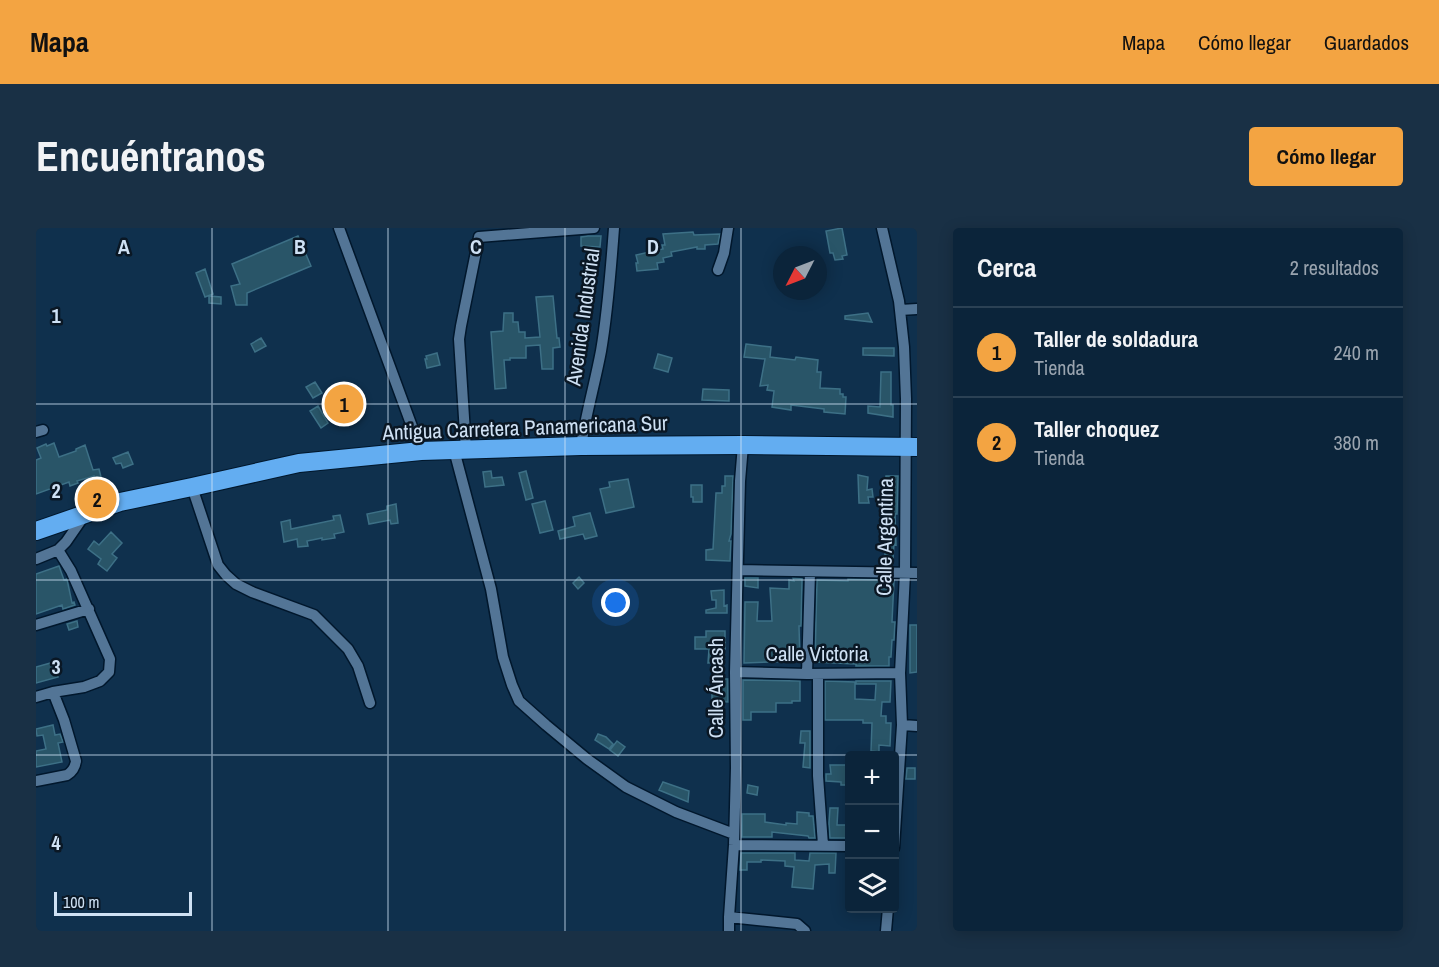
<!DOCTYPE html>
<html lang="es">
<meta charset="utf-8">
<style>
:root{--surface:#0b243a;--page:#193045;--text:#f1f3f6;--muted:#9aa4af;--line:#2b4154;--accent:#f3a442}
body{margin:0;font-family:"Archivo Narrow",sans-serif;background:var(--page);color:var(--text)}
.controls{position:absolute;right:18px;bottom:18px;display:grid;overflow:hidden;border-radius:6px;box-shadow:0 3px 15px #0003}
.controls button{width:54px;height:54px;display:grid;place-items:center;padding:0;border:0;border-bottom:2px solid var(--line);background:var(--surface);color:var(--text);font:30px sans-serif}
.compass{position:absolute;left:737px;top:18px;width:54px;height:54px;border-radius:50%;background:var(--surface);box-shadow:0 3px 15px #0003;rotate:228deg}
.scale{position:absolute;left:18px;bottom:15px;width:138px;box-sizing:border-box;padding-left:6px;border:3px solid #cfe1f4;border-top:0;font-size:16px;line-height:21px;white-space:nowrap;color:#cfe1f4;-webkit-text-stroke:4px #0a1724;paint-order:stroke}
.you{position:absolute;left:580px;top:375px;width:21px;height:21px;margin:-15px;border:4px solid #fff;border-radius:50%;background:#1a73e8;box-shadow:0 0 0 9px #1a73e833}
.badge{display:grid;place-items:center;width:39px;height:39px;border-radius:50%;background:var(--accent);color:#111;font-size:20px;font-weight:700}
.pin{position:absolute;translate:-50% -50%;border:3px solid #fff;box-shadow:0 2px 6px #0006}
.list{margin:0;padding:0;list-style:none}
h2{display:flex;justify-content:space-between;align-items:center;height:78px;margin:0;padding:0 24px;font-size:26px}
h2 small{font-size:20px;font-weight:400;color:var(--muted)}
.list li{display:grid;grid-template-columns:39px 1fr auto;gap:18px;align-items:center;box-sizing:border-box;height:90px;padding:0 24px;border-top:2px solid var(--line)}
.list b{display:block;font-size:22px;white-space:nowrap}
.list p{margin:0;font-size:20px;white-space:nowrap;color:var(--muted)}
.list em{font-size:20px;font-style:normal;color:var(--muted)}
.icon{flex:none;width:33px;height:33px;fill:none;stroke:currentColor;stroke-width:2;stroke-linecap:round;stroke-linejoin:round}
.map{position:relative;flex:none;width:881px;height:703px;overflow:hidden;border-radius:6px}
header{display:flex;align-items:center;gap:36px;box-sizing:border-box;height:84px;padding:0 30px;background:var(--accent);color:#111}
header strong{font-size:28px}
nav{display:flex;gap:33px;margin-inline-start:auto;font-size:21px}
.intro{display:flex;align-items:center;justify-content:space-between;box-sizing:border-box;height:144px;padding:0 36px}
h1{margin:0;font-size:42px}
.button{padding:15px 27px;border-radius:6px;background:var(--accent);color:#111;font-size:21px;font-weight:700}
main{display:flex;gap:36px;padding:0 36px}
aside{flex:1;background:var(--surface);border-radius:6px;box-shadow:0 3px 15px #0003}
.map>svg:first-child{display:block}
.building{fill:#295568;stroke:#3d7086;stroke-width:1.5}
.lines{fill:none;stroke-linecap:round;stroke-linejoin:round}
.street-casing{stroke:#01172c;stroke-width:13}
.highway-casing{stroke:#01172c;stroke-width:20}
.street{stroke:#537596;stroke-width:10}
.highway{stroke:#63adf1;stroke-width:18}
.grid{fill:none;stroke:#cfe1f4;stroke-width:1.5;stroke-opacity:0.55}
.labels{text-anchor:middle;stroke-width:5;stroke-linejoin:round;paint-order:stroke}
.street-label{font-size:21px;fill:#cfe1f4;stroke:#0a1724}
.grid-label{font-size:20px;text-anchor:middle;font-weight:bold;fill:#cfe1f4;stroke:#0a1724;stroke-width:5;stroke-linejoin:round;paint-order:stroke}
</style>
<header>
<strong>Mapa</strong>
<nav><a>Mapa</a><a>Cómo llegar</a><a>Guardados</a></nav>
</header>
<div class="intro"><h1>Encuéntranos</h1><a class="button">Cómo llegar</a></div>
<main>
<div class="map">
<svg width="881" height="703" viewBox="0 0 881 703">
<rect width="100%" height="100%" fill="#0f304d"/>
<path class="building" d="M806 0 811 27 806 28 807 31 799 32 797 25H794L790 3Z
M657 4 658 7 684 6 682 16 669 17V21H661V19L635 24 636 28 627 30 628 34 621 35 622 41 601 43 600 35H602L600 27 627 21 626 17H629L627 6Z
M262 8 275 38 211 65V77H200L195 58 204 56 196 36Z
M552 8H565L564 19 545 18V9Z
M169 41 177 66 169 69 160 45Z
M173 68 185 69V76L173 75Z
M517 68 521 110H523L524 119 517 120V141H506L504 117 490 118V130H474V132H468L470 160 459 161 455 104 467 103 468 85H477V94H482L483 104H489V110L504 109 500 69Z
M832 85 836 94 809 91V88Z
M225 110 230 118 219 124 215 116Z
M710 116 735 119 734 129 759 132 760 129 782 132 781 144H785L784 160 804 161V166H807V169H810L809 186 788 184V181L755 177V182L736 179 738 163 731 162 732 157 724 158 729 131 708 129Z
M827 120H858V128L827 127Z
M401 125 404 137 391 140 389 131H391L390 128Z
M622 126 636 130 632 144 618 140Z
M845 144H855V177H857V189L832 185V178L844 179Z
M279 154 286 165 277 170 270 159Z
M667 161 693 162V173L666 172Z
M282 178 292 195 285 200 274 183Z
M18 215 23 229 40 223V221L49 217 57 242 63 241 65 249 58 250V248L41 253 42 255 34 258 33 254 0 266V232L5 230 1 220 10 216 11 218Z
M92 224 97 236 87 240 85 235 80 236 77 230Z
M455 243 456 250 466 249 468 257 449 259 447 244Z
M490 243 497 270 490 272 483 245Z
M822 247 832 249 831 262 836 261 837 269H832L833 275H823Z
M689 248H697L695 306 693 313H695L694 333 670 332V322L677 321 680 265H686V258H689Z
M850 248H862L861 286H859L860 317 858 316 857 331 849 330Z
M592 251 598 279 570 285 564 261 574 259 573 254Z
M655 257H666V274H657V269H655Z
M509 273 517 302 504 305 496 276Z
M360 276 362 295 355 296 354 292 333 296 331 286 351 282V278Z
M554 285 561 308 549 311 547 306 524 311 522 303 539 298 537 289Z
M304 287 308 304 298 306 299 310 286 312V310L271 313 272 318 262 319 261 311 248 314 245 294 254 292 255 301 298 292 297 288Z
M75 304 86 315 76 326 81 330 71 343 62 336 65 331 52 321 58 313 63 317Z
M23 338 28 352 31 351 32 356 36 375 38 374 39 377 27 381 26 377 0 386V346Z
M543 349 548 355 542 361 537 355Z
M709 350H722V360L709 358Z
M757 350 766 351 765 398H763L764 433 708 435 709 374H722L721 393H736L734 360 753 361V352L758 353Z
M812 351 858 352 856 394H859L858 412H856L855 429H853V438H820V436L779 434 781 352 812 353Z
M688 362V378L691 377V385H670V382L680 380V372H676L675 363Z
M41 393 42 399 33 402 31 396Z
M874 397H881V444L874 445Z
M670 403H689V421H687L688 434 672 435 673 421H659V409H670Z
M18 434 22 449 0 455V439Z
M679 451H692V474L676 473V456H679Z
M707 452 764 453V473H756V475H740V484H715V492H707Z
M789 453 819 454V471L839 472 840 456H820V453H855L854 474H846L845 488H850V495H855L854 518 843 517V524L835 523 836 495H827V492H789Z
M17 497 19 507 24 506 27 514 22 515 26 534 0 539V523L10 521 7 507 1 508 0 501Z
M765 503H774V540L767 539 769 515H764Z
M562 506 570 509 577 516 573 521 559 512Z
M581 513 589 519 582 528 574 522Z
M794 537H813V557H805V554L790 553V546H795Z
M871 540H879V551H870Z
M627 554 653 563 652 574 623 562Z
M712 557 722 559 721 567 711 565Z
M794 580H802L801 597H813V610H794L793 595Z
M761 584 773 585V588H777L779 610H773L772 608 736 604V609H706V586H729V594L750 597V595L761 596Z
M705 625H759V632L773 633 774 625H800L799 645H793V636L779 637 777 661 756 659 758 639 749 638V633L725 632V634H711V642H704Z"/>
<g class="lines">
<g class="street-casing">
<path id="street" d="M303 0 385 223
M846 0 863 73 868 119 870 171 869 345 864 445 866 497 858 620
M682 42 688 25 692 0
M864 82 881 81
M0 204 7 202
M545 218C550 186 559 155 565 123 572 82 575 41 578 0
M430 221 423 111 425 98 443 9 558 0
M418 222 455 361 467 429 476 457 483 473 510 497 551 531 590 559 640 584 698 606
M156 259 182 337 190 347 200 356 216 364 278 387 312 421 322 438 334 475
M0 331 22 322 30 314 48 288
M702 342 881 345
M0 397 53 381
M699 444 771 446 864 445
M771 446 774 344
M782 446V548L787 617
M0 469 17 464 48 459 64 453 73 444 74 431 35 343 22 322
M866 497 881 498
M0 553 31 547C36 544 39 540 40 533L28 492 17 464
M698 617 814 618
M693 689 761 696 769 703
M693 703V689L698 617 700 540 699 444 704 253 707 217
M850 703 852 680"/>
</g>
<g class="highway-casing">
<path id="highway" d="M0 303 84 274 156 259 263 235 385 223 545 218 707 217 881 219"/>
</g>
<use href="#street" class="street"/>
<use href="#highway" class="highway"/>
</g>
<path class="grid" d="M176 0V703M352 0V703M529 0V703M705 0V703M0 176H881M0 352H881M0 527H881"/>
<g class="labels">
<g class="street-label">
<text transform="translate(547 89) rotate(-82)" y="7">Avenida Industrial</text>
<text transform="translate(489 200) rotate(-2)" y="7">Antigua Carretera Panamericana Sur</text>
<text transform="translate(849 309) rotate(-89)" y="7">Calle Argentina</text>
<text x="781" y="433">Calle Victoria</text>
<text transform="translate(680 460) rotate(-90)" y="7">Calle Áncash</text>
</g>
</g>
<g class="grid-label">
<text x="88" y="26">A</text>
<text x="264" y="26">B</text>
<text x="440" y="26">C</text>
<text x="617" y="26">D</text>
<text x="20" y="95">1</text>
<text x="20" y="270">2</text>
<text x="20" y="446">3</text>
<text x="20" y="622">4</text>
</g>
</svg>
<div class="controls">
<button>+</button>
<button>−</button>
<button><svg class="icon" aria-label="layers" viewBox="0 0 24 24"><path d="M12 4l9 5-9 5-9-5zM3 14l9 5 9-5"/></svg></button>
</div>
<svg class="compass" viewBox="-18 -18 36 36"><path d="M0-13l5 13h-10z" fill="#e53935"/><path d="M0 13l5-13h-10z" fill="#9aa4af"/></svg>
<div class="scale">100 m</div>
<div class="you"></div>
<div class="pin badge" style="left:308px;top:176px">1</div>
<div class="pin badge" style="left:61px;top:271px">2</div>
</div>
<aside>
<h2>Cerca<small>2 resultados</small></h2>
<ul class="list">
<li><span class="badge">1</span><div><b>Taller de soldadura</b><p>Tienda</p></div><em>240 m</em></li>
<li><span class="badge">2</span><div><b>Taller choquez</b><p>Tienda</p></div><em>380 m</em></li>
</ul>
</aside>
</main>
